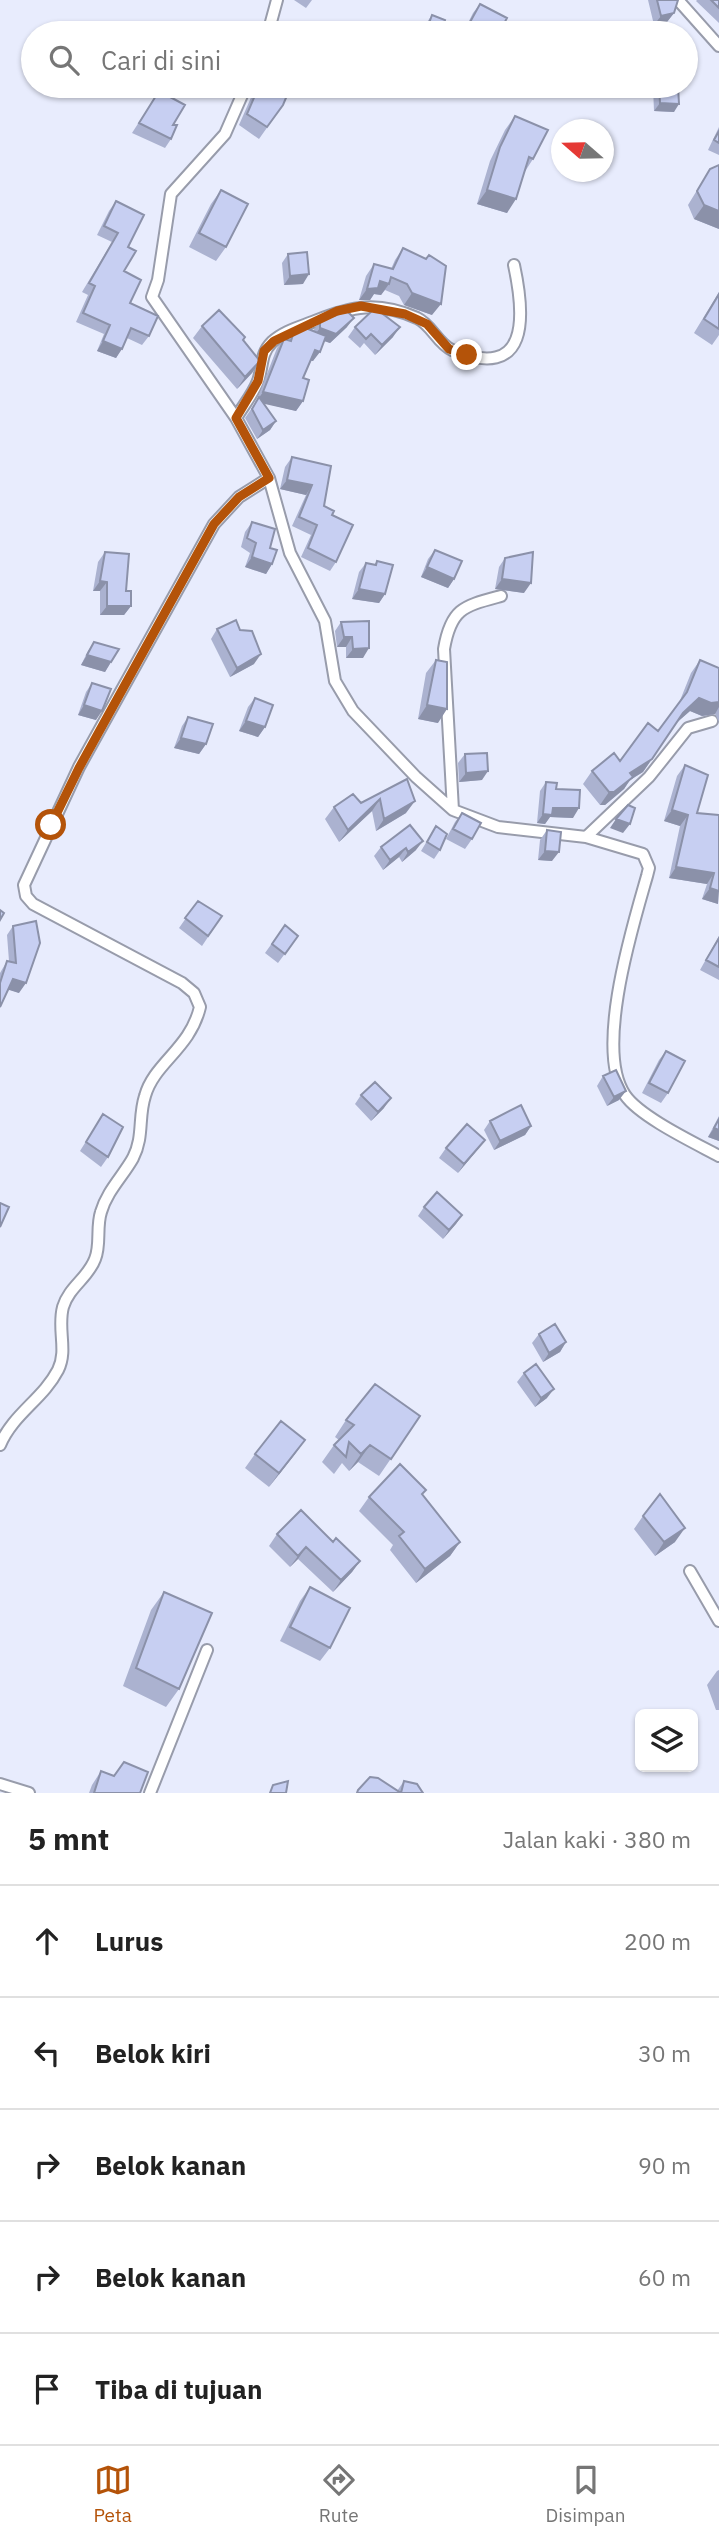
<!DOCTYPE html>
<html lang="id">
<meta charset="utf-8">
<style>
:root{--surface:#fff;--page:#f6f6f6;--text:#222;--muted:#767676;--line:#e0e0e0;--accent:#b45309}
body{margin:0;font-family:"IBM Plex Sans",sans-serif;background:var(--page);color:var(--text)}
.controls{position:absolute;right:21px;bottom:21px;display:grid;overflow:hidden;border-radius:10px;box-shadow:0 2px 5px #0004}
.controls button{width:63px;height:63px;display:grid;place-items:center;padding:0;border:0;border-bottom:2px solid var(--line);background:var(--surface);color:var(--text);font:35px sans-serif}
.compass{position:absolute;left:551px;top:119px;width:63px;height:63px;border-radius:50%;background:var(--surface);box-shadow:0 2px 5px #0004;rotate:290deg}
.stop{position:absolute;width:21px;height:21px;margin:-16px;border:5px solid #b45309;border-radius:50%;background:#fff}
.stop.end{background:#b45309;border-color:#fff;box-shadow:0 2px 7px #0008}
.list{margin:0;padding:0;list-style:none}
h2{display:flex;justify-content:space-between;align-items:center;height:91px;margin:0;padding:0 28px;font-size:30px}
h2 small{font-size:23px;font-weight:400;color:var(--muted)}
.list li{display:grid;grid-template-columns:46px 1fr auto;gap:21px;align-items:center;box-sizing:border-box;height:112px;padding:0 28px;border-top:2px solid var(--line)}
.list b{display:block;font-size:26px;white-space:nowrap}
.list em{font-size:23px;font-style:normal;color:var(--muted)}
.icon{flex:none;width:38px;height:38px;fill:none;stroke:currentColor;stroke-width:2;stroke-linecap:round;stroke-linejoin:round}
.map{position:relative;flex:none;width:719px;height:1793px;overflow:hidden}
.search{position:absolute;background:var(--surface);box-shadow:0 2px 5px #0004;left:21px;right:21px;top:21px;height:77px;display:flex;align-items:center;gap:18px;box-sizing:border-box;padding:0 24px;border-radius:38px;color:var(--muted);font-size:26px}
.sheet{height:651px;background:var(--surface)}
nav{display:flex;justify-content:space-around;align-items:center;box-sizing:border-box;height:98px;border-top:2px solid var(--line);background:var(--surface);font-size:19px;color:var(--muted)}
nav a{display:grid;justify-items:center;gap:4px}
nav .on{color:var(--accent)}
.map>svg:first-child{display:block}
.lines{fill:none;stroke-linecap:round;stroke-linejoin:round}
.minor-casing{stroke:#989cab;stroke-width:14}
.minor{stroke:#fff;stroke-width:10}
.wall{fill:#abb2d0}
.shaded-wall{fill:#8b91a9}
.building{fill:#c7cff2;stroke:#8b91a9;stroke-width:2}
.route{stroke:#b45309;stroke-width:9}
</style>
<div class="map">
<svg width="719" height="1793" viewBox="0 0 719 1793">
<rect width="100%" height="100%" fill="#e8ecfd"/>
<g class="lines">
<g class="minor-casing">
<path id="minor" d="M678 0 719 46
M268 33 277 0
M246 86 225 134 171 194 158 280 152 297 236 418 269 478 290 553 325 621 335 681 353 711 416 777 453 810 498 827 586 837 643 854 649 868 647 876C633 925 594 1050 625 1095 640 1117 695 1143 719 1156
M236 418C243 406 253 394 258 381 263 367 260 354 272 342 284 331 300 327 315 321 352 306 378 301 417 318 432 325 437 343 452 350 530 382 525 316 514 265
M453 810 444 649C451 608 464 606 501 596
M586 837 649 777 688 728 712 721
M0 1445C13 1414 43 1399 58 1370 68 1350 57 1329 63 1307 69 1287 88 1278 95 1259 101 1245 96 1227 101 1212 107 1191 123 1176 133 1158 144 1137 138 1117 145 1096 154 1063 190 1049 200 1007L194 993 182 983 33 904 26 896 24 885 79 767 214 524 239 497 269 478
M690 1571 719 1621
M0 1784 29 1793
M150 1793 207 1650"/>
</g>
<use href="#minor" class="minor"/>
</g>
<path class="wall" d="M294 0H312L306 8Z
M648 0H678L674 13 667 22 654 25Z
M697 0H719V23L696 1Z
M480 4 499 33H463L473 13Z
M432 15 441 33H417L423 24 425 25Z
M256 86H291L283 105 259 139 239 125Z
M633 86H678L674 112 654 111 653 87 652 88H633Z
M159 91 173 125 171 139 165 148 132 133Z
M515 116 533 159 524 173 507 213 477 204 490 161 505 130Z
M719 127V155L708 150Z
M710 169 719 229 694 219 688 205Z
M221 190 226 247 216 261 189 247 211 204Z
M116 201 128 247 124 271 130 303 149 336 142 345 127 338 116 358 97 351 104 334 76 322 88 295 82 292 112 242 97 235 109 211Z
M403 248 432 315 404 305 399 296 385 290 381 295 374 294 370 300H359L366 276 374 264 391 269 395 260Z
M288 254 303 284 284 285 282 263Z
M719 292V335L712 345 694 333Z
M320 321 347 327 330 343 324 341 313 361H311L303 378V401L296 411 264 403 276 421 270 430 257 439 245 418 256 402 277 348 284 339 288 340 294 331H313Z
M202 326 245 337 243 340 260 361 252 373 237 389 193 338Z
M355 327 393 337 375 355 364 343 360 348 348 337Z
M292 457 324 506 332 515 336 562 330 571 301 557 311 535 292 526 306 495 280 489 285 467Z
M252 522 270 548 272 564 266 574 245 567 250 553 241 547 245 532Z
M435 550 454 579 448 588 421 577 428 559Z
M105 552 126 591 131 606 124 615H100V591H93L98 562Z
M505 558 524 593 495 589 499 567Z
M377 561 385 594 379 603 352 599 359 572 366 563 374 565Z
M369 621 363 658H346V647H337L335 631 341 622Z
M217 629 240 630 254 664 230 677 211 639Z
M94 642 111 662 105 672 81 665 88 651Z
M436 660 438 723 418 719 426 673Z
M700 660 719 668V722L715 714 702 716 690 711 675 724 643 772 630 780 624 789 605 805H600L583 784 592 771 620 761 658 731 679 703 691 673Z
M92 683 96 720 78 715 86 692Z
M255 698 265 727 258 737 239 731 248 707Z
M188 717 206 744 199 754 174 748 182 726Z
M465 754 482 780 459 782 458 763Z
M685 765 697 813 719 815 718 904 702 899 707 884 669 878 680 826 664 821 677 776Z
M407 779 406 813 376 831 372 811 339 842 325 819 334 807 361 803Z
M546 782 573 818 550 817 545 824 537 823 540 791Z
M462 813 472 839 465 849 446 839 455 822Z
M410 825 416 850 402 862 399 857 383 870 374 856 381 847Z
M436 826 440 850 434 859 421 851Z
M547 830 552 861 538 860 540 840Z
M198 901 222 916 202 946 179 928Z
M285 925 298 936 278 963 265 953Z
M13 926 19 993 8 989 0 1007V973L7 961H9L7 935Z
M719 936V980L700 970Z
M666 1051 668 1093 661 1103 642 1093 659 1060Z
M603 1076 619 1100 607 1106 597 1086Z
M361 1095 384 1108 371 1121 355 1104Z
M103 1114 108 1157 101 1167 80 1151Z
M719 1116V1141L708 1137Z
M490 1121 531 1126 525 1135 494 1150 484 1130Z
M485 1140 458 1173 439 1158 446 1148Z
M424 1207 462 1215 443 1239 418 1216Z
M539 1334 566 1342 560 1352 543 1362 532 1343Z
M524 1373 547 1398 535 1407 517 1382Z
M420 1416 379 1476 358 1462 349 1471 342 1463 334 1474 322 1462 334 1445 339 1440 335 1437 346 1420Z
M255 1454H295L269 1487 245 1468Z
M423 1495 460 1542 450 1556 416 1583 390 1550 393 1545 359 1511 369 1497Z
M643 1516 675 1542 655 1556 634 1529Z
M277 1534 333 1542 360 1561 352 1572 333 1592 298 1559 290 1567 269 1546Z
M310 1587 330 1648 320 1661 280 1641 300 1601Z
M164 1592 179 1689 166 1707 123 1686 151 1610Z
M719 1670V1710H716L707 1685 717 1671Z
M101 1771 140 1793H89L92 1785Z
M404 1781 423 1793H356L358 1790 397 1791Z"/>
<path class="shaded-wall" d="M674 13 667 22 654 25 661 16Z
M497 86H523L518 92Z
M635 86H653L652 88H633Z
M660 103 679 104 674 112 654 111Z
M487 190 516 199 507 213 477 204Z
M704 205 719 211V229L694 219Z
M309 274 303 284 284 285 290 276Z
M380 281 389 284 381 295 374 294 370 300H359L367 289Z
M412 293 441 304 432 315 404 305Z
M354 318 347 327 330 343 313 337 320 328Z
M400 327 393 337 375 355 382 345Z
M103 341 122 349 116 358 97 351Z
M315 350 320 352 313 361 309 360Z
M260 361 252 373 237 389 245 377Z
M263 392 303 401 296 411 256 402Z
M276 421 270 430 257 439 263 430Z
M287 480 312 485 306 495 280 489Z
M252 557 272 564 266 574 245 567Z
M427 567 454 579 448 588 421 577Z
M502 579 531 583 524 593 495 589Z
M100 581 107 582 100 591H93Z
M359 589 385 594 379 603 352 599Z
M107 606H131L124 615H100Z
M344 637H352L346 647H337Z
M369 648 363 658H346L353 649Z
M261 654 254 664 230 677 237 668Z
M87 655 111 662 105 672 81 665Z
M699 698 719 702V707L715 714 702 716 690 711 674 725 683 713Z
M84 705 102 711 96 720 78 715Z
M427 705 447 709 438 723 418 719Z
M246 721 265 727 258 737 239 731Z
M181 738 206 744 199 754 174 748Z
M652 759 643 772 630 780 624 789 605 805H600L609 792 630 773Z
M488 771 482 780 459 782 466 773Z
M380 799 372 811 339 842 348 830Z
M415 801 406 813 376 831 384 819Z
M553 808H579L573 818 550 817 545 824 537 823 543 814Z
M672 810 688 815 680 826 664 821Z
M616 819 630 824 623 833 610 828Z
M423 841 416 850 402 862 408 852Z
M406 848 399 857 383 870 390 860Z
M545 851 559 852 552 861 538 860Z
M676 867 714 873 707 884 669 878Z
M710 888 719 891 718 904 702 899Z
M13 979 26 983 19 993 6 989Z
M626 1091 619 1100 607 1106 614 1097Z
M391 1098 384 1108 371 1121 378 1112Z
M531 1126 525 1135 494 1150 500 1141Z
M714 1128 719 1130V1141L708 1137Z
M485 1140 478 1149 458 1173 464 1164Z
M462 1215 456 1224 443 1239 449 1230Z
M566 1342 560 1352 543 1362 549 1353Z
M554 1389 547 1398 535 1407 541 1398Z
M305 1440 295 1454 269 1487 279 1473Z
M370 1445 358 1462 349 1471 361 1454Z
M685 1528 675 1542 655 1556 664 1542Z
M460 1542 450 1556 416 1583 425 1569Z
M306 1547 298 1559 290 1567 298 1556Z
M360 1561 352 1572 333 1592 341 1580Z"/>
<path class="building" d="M657 0H678L674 13 661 16Z
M711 0H719V8Z
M480 4 507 18 499 33H487L469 24Z
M432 15 445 20 441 33H420L423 24 428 26Z
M283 28 298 33H281Z
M259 86H291L283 105 267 127 247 114Z
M659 86H678L679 104 660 103Z
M159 91 185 105 173 125H177L171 139 139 123Z
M515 116 548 130 533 159 529 157 516 199 487 190 500 147Z
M719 131V143L714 140Z
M719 165V211L704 205 697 191 710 169Z
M221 190 248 204 226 247 199 233Z
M116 201 144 215 128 247 136 251 124 271 141 280 130 303 158 316 149 336 131 328 122 349 103 341 110 325 83 313 95 286 89 283 118 233 104 226Z
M403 248 426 259 429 255 446 266 441 304 412 293 407 284 391 277 389 284 380 281 378 288 367 289 374 264 393 269Z
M307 252 309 274 290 276 288 254Z
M719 294V329L704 319Z
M375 308 400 327 382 345 371 334 366 339 355 327Z
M219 310 245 337 243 340 260 361 245 377 202 326Z
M347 311 354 318 336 334 320 328V321Z
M303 327 326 336 320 352 315 350 303 378 309 380 303 401 263 392 284 339 291 341 294 331Z
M259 397 276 421 263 430 252 409Z
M292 457 331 466 324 506 334 511 332 515 353 525 336 562 308 548 317 525 299 517 312 485 287 480Z
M252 522 275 529 270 548 277 550 272 564 252 557 256 543 247 538Z
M435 550 462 561 454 579 427 567Z
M105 552 129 554 126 591H131V606H107V582L100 581Z
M533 552 531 583 502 579 505 558Z
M377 561 393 565 385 594 359 589 366 563 376 565Z
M236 620 240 630 252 631 261 654 237 668 217 629Z
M369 621V648L353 649 352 637H344L341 622Z
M94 642 119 649 111 662 87 655Z
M436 660 447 662V709L427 705Z
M700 660 719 668V702L711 703 699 698 683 713 652 759 630 773 633 777 614 792H609L592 771 614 753 620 761 648 723 658 731 687 692Z
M92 683 111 689 102 711 84 705Z
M255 698 273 705 265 727 246 721Z
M188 717 213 724 206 744 181 738Z
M487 753 488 771 466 773 465 754Z
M685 765 708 775 697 813 719 815V891L710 888 714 873 676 867 688 815 672 810Z
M407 779 415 801 384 819 380 799 348 830 334 807 353 794 361 803Z
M546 782 557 783 556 789 580 790 579 808H553L552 815 543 814Z
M628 805 635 808 630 824 616 819Z
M462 813 481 823 472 839 453 829Z
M410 825 423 841 408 852 406 848 390 860 381 847Z
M436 826 447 834 440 850 427 842Z
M547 830 561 832 559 852 545 851Z
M198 901 222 916 208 936 185 918Z
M0 910 4 913 0 920Z
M36 921 40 943 26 983 13 979 0 1007V983L7 961 16 963 13 926Z
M285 925 298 936 285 954 272 944Z
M719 938V967L706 960Z
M666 1051 685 1061 668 1093 649 1083Z
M616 1070 626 1091 614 1097 603 1076Z
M375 1082 391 1098 378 1112 361 1095Z
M521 1105 531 1126 500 1141 490 1121Z
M103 1114 123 1127 108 1157 86 1142Z
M719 1119V1130L714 1128Z
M467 1124 485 1140 464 1164 446 1148Z
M437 1192 462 1215 449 1230 424 1207Z
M0 1203 9 1207 0 1227Z
M555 1324 566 1342 549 1353 539 1334Z
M536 1364 554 1389 541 1398 524 1373Z
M375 1384 420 1416 391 1459 370 1445 361 1454 349 1442 346 1457 334 1445 354 1425 346 1420Z
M281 1421 305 1440 279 1473 255 1454Z
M400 1464 426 1490 422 1494 460 1542 425 1569 399 1536 404 1532 369 1497Z
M660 1494 685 1528 664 1542 643 1516Z
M301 1510 333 1542 336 1538 360 1561 341 1580 306 1547 298 1556 277 1534Z
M310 1587 350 1608 330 1648 290 1627Z
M164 1592 212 1613 179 1689 136 1668Z
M124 1762 148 1772 140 1793H94L101 1771 114 1776Z
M370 1777 378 1778 401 1793H357L358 1790Z
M288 1781 286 1793H270L273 1785Z
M404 1781 417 1784 423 1793H401Z"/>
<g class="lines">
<path class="route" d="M51 825 79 768 214 524 239 497 269 478 236 418 258 381 264 351 274 341 337 311 361 306 405 314 427 324 449 349 467 355"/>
</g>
</svg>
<div class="controls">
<button><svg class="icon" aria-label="layers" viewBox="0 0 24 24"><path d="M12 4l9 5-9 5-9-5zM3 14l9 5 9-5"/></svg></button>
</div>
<svg class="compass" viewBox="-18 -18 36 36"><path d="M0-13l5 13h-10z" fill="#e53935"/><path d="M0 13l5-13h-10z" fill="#767676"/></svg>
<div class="stop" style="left:51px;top:825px"></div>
<div class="stop end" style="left:467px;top:355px"></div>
<div class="search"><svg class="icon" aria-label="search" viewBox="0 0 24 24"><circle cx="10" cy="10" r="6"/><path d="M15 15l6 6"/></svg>Cari di sini</div>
</div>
<section class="sheet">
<h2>5 mnt<small>Jalan kaki · 380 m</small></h2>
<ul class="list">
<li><svg class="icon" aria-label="ahead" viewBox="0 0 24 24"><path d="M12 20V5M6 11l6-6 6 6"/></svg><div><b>Lurus</b></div><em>200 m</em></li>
<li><svg class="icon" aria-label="left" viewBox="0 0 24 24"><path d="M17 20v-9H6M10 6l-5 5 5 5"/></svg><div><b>Belok kiri</b></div><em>30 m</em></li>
<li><svg class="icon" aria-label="right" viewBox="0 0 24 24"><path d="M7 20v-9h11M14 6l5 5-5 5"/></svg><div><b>Belok kanan</b></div><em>90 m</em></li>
<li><svg class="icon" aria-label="right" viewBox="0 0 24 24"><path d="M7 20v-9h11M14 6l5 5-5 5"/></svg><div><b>Belok kanan</b></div><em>60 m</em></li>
<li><svg class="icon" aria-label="arrive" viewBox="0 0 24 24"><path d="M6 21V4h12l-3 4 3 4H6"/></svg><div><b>Tiba di tujuan</b></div></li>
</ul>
</section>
<nav>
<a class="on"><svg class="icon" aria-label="map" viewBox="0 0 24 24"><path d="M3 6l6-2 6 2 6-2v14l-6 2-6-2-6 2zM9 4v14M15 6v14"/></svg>Peta</a>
<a><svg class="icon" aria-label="directions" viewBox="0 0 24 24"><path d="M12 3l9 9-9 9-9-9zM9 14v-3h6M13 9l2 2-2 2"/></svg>Rute</a>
<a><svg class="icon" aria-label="saved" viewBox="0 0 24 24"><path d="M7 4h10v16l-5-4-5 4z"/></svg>Disimpan</a>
</nav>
